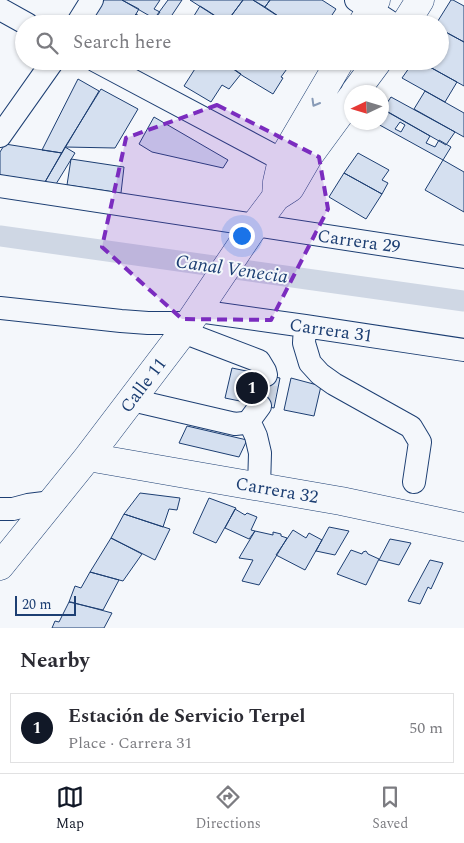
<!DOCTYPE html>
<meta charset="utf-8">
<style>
:root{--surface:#fff;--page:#f7f7f7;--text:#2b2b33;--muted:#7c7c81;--line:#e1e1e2;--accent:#111827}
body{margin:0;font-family:Spectral,serif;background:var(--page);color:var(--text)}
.compass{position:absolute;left:344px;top:85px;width:45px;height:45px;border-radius:50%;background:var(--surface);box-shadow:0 1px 4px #0004;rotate:266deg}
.scale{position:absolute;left:15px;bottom:12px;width:61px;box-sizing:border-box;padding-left:5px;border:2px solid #1d3f73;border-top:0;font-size:14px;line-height:18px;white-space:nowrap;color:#1d3f73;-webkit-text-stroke:4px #f4f7fb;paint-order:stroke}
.you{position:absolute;left:241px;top:235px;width:18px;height:18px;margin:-12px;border:4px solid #fff;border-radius:50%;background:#1a73e8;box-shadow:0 0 0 8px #1a73e833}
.badge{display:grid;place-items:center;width:32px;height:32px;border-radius:50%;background:var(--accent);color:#fff;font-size:16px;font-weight:700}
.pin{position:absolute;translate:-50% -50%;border:2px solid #fff;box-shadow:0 1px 5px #0006}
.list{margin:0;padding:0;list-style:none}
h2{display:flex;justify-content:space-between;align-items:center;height:65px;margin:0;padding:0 20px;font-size:21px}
h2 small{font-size:16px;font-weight:400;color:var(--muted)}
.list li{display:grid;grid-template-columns:32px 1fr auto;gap:15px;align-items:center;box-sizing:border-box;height:70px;margin:0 10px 10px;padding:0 10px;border:1px solid var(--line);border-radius:0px}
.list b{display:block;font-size:19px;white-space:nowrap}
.list p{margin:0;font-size:16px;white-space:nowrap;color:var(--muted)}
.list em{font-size:16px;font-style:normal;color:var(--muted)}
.icon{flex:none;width:28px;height:28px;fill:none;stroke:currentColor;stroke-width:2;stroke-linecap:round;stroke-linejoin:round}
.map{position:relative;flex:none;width:464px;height:628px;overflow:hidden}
.search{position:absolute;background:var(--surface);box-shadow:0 1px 4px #0004;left:15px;right:15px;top:15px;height:55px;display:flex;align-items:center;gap:12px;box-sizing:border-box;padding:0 18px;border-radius:28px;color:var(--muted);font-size:19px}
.sheet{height:145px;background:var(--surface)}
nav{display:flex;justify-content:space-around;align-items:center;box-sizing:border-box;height:70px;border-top:1px solid var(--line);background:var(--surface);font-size:14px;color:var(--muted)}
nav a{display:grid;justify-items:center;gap:2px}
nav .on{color:var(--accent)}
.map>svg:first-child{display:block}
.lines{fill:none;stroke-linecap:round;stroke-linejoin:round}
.canal{stroke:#cfd7e4;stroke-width:21}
.building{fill:#d5e0f0;stroke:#1d3f73;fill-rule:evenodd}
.minor-tunnel{stroke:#c9d2e0;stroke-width:22;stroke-dasharray:22 11;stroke-linecap:butt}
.minor-casing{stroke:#1d3f73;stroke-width:24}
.major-casing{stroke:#1d3f73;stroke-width:29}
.minor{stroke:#f4f7fb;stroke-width:22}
.major{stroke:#f4f7fb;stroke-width:28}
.oneway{stroke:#889bb7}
.marked{fill:#7b2cbf;fill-opacity:0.2;stroke:#7b2cbf;stroke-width:4;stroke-dasharray:10 6;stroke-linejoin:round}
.labels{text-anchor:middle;stroke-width:4;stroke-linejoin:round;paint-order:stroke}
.street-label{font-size:18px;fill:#1d3f73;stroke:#f4f7fb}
.water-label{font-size:19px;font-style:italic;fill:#1d3f73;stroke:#f4f7fb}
</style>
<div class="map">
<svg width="464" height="628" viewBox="0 0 464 628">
<rect width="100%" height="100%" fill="#f4f7fb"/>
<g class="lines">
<path class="canal" d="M0 236 464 301"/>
</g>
<path class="building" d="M104 0H122L139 9 130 24H87Z
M122 0H160L154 9 160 12 155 19Z
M168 0H182L166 24H160L162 19 157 15Z
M190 0H243L226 23Z
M243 0H253L290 24H234L228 20Z
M253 0H270L265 7Z
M270 0H322L336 9 326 24H290L265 7Z
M451 0H453L464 6V42L440 29V24H436Z
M200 6 208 11 226 23V24H189Z
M136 14 152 24H130Z
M440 29 464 42V86L419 61H440Z
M200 61H222L241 74 229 89 222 85 211 102 184 86Z
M222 61H292V62L281 77 283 78 273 94 243 76Z
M414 61H419L457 82 445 102 402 78Z
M78 79 99 91 62 153 42 150Z
M101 89 138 109 115 148 65 147Z
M425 91 464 113V137L414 109Z
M391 97 455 132 446 145 383 109Z
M384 110 430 136 426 143 435 147 439 140 451 147 443 160 376 123 382 122V114ZM400 122 405 125 401 132 395 129Z
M154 117 228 160 223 168 152 152 139 144Z
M5 144 62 153 45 182 0 175V152Z
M65 147 75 153 56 184 45 182Z
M358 153 389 170 382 180 388 183 382 194 344 173Z
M71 159 124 167 121 193 67 185Z
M443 160 464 172V212L425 190Z
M344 173 382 194 366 219 329 197Z
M232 368 280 378 274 408 225 398Z
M291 378 321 386 314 416 284 410Z
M187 426 247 440 239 457 179 443Z
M140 493 180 498 177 510 169 509 163 527 124 514Z
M209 498 236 508 216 543 193 533Z
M235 509 245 515 247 513 257 517 251 530 255 531 249 539 225 528Z
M124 514 170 529 155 560 111 538Z
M329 527 349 531 335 555 316 551Z
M293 530 306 538 309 533 322 540 305 570 276 555Z
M255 531 273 535V532L281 534V536L287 538 259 585 242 581 253 560 239 558Z
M111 538 142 554 123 581 90 572Z
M390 539 411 543 399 565 379 560Z
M351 550 362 554 363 552 366 551 368 554 379 559 366 585 337 574Z
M430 560 443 563 431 589 428 587 420 604 408 601Z
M90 572 119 580 103 610 69 602 75 586 81 588Z
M69 602H71L112 613 104 628H52L55 621 59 622Z"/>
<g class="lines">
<path class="minor-tunnel" d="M260 406C265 397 267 385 266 375"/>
<g class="minor-casing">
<path id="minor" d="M356 0 393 24
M0 9 27 24
M77 24 92 0
M96 61 282 160 299 158
M0 136 53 61
M0 186 464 257
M0 308 121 321 148 323H190
M198 311 305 326 464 350
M305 326 304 343 310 363 320 374 334 384 411 427 420 442 414 482
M183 332 259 361 265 371 266 375
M132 400 235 424 244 423 249 421 260 406
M249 421 256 436 260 453 259 487
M0 509H13L28 505 52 502"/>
</g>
<g class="major-casing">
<path id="major" d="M362 24 376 0
M405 24 420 0
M355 92 378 61
M276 197 277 182 282 160 340 61
M88 457 341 501 464 527
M0 566 88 457 183 332 255 225 276 197 290 188 308 157 352 97"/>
</g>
<use href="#minor" class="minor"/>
<use href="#major" class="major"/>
</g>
<defs><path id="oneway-chevron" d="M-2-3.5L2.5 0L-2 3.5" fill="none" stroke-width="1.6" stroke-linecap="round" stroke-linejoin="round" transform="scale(1.25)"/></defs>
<use class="oneway" href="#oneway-chevron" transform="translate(315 103) rotate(120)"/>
<path class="marked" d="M217 105 319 157 328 209 271 320 182 319 102 247 126 138Z"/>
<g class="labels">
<g class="street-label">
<text transform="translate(359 241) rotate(8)" y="6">Carrera 29</text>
<text transform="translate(331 330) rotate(8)" y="6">Carrera 31</text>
<text transform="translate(143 385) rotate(-53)" y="6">Calle 11</text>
<text transform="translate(277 490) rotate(10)" y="6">Carrera 32</text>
</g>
<g class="water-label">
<text transform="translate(232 268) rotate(8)" y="7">Canal Venecia</text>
</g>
</g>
</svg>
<svg class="compass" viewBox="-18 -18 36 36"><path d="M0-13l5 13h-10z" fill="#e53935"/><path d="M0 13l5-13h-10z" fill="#7c7c81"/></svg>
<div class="scale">20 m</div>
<div class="you"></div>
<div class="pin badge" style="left:252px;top:388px">1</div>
<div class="search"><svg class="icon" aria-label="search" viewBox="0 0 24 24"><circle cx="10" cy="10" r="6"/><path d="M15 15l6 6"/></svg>Search here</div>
</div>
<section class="sheet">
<h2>Nearby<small></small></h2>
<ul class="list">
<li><span class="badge">1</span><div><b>Estación de Servicio Terpel</b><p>Place · Carrera 31</p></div><em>50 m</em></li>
</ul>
</section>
<nav>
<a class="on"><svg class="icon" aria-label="map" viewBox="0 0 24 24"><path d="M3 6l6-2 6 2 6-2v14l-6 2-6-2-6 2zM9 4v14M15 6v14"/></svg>Map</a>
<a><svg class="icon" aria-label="directions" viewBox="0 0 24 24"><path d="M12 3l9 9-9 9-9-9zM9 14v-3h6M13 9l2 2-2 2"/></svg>Directions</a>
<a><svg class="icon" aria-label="saved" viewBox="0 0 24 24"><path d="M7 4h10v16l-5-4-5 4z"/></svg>Saved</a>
</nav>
